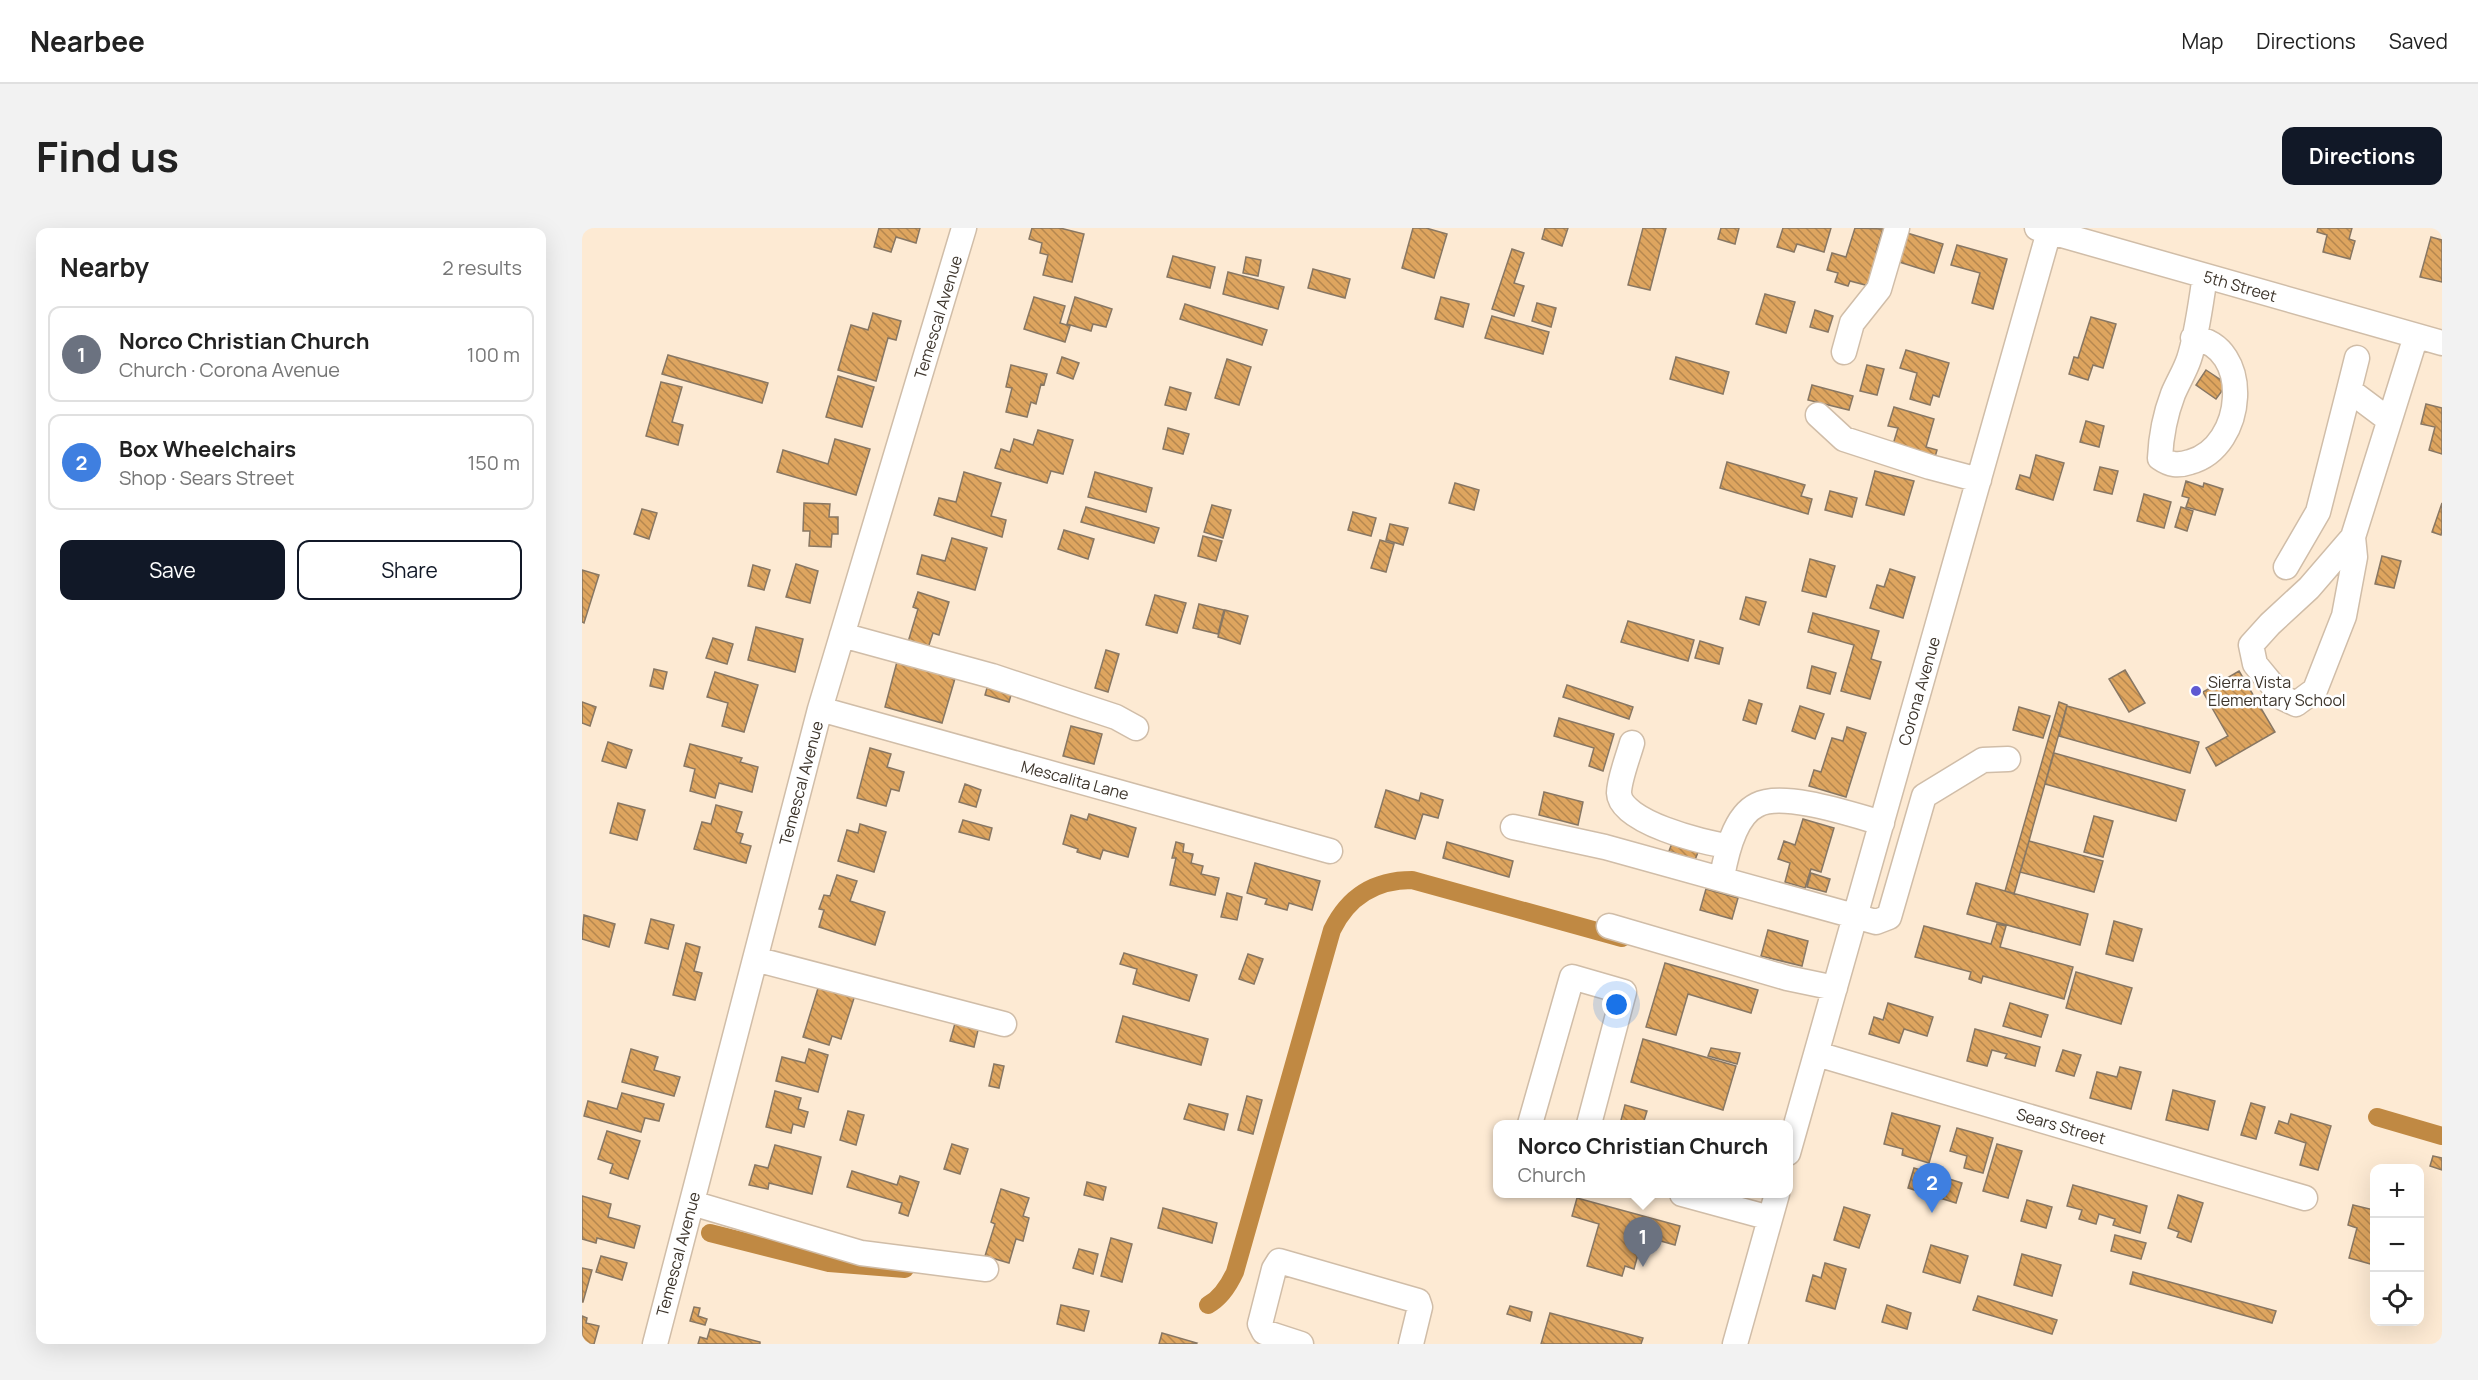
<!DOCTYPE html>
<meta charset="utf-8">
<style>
:root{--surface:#fff;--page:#f2f2f2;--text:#222;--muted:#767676;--line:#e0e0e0;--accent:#111827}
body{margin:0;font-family:Manrope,sans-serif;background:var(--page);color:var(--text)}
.controls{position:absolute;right:18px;bottom:18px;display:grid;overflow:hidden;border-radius:12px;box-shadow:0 6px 24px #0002}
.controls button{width:54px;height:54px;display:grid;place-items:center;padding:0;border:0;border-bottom:2px solid var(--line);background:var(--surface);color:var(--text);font:30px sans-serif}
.you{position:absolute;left:1035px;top:777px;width:21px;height:21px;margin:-15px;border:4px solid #fff;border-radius:50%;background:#1a73e8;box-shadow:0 0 0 9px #1a73e833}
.badge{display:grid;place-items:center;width:39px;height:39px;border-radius:50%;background:var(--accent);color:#fff;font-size:20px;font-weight:700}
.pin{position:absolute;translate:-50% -50px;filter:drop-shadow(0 2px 3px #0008)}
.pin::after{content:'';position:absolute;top:32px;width:21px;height:18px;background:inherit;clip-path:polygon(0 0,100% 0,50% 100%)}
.popup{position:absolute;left:911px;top:892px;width:300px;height:78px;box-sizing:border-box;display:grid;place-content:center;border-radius:12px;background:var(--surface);filter:drop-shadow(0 2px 4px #0005);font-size:20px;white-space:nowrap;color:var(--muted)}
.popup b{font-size:22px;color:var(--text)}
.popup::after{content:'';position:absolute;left:50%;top:100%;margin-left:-12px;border:12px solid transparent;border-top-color:var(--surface)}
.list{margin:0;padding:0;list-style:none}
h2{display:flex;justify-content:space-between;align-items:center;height:78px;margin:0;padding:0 24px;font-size:26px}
h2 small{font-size:20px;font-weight:400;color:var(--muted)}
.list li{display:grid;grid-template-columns:39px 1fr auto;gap:18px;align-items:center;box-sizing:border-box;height:96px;margin:0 12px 12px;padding:0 12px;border:2px solid var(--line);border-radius:12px}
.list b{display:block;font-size:22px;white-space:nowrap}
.list p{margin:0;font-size:20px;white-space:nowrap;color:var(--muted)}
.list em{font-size:20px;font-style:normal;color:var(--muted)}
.actions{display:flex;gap:12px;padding:18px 24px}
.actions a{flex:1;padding:14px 0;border:2px solid var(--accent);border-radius:12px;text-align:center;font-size:21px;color:var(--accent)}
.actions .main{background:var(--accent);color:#fff}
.icon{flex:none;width:33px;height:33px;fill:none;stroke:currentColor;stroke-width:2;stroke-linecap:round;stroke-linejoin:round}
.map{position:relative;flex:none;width:1860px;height:1116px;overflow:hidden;border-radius:12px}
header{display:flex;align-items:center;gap:36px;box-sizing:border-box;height:84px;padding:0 30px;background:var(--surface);border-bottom:2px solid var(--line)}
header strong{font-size:28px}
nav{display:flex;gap:33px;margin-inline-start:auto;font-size:21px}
.intro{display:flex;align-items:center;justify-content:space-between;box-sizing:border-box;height:144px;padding:0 36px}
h1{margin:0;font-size:42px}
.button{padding:15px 27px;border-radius:12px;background:var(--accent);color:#fff;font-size:21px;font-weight:700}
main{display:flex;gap:36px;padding:0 36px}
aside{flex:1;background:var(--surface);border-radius:12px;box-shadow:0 6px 24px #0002}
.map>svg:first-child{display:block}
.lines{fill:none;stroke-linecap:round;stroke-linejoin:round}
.canal{stroke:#c08943;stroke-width:18}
.building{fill:url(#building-back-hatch);stroke:#887763;stroke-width:1.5}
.minor-casing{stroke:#d0bda8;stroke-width:27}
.minor{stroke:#fff;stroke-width:24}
.poi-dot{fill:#5f59d2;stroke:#fff;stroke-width:2}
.labels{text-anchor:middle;stroke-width:5;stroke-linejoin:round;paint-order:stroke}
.street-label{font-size:16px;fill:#3d352c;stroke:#fff}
.poi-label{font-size:16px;fill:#3d352c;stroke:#fff;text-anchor:start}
</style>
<header>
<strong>Nearbee</strong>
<nav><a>Map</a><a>Directions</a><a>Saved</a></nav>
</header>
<div class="intro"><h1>Find us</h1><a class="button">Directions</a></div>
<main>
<aside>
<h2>Nearby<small>2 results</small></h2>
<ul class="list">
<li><span class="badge" style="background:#6b7280">1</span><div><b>Norco Christian Church</b><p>Church · Corona Avenue</p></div><em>100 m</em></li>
<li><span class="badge" style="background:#3f7fe0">2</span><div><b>Box Wheelchairs</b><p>Shop · Sears Street</p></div><em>150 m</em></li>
</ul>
<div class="actions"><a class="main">Save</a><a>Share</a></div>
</aside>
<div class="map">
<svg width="1860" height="1116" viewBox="0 0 1860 1116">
<defs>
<pattern id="building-back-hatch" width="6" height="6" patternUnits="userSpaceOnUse" patternTransform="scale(1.5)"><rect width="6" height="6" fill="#dea55f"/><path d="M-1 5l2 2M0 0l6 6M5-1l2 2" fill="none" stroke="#b5874f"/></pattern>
</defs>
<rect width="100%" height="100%" fill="#fdead3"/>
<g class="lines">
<path class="canal" d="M1795 889 1860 908
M128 1005 247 1035 323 1041
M626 1077C639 1070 647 1057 653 1044L750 702C766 669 793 652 830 652L1040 710"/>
</g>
<path class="building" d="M297 0H338L334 15 314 9 309 24 292 19Z
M450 0H478L502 6 490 54 461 47 466 27 458 25 460 15 447 11Z
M831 0H844L865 6 852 50 820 40Z
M963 0H986L980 18 960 11Z
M1061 0H1084L1068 62 1046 57Z
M1139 0H1157L1153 16 1136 11Z
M1201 0H1249L1242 24 1215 16 1212 24 1195 19Z
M1273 0 1301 1 1294 24 1301 26 1291 59 1268 53 1266 58 1253 54 1256 45 1245 42 1250 25 1264 29Z
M1736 0H1770L1767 11 1773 13 1768 31 1741 24 1745 7 1735 4Z
M1322 4 1361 16 1352 45 1314 33Z
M1849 9 1860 12V54L1838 49Z
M1375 17 1425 31 1411 81 1390 75 1398 45 1369 37Z
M930 21 942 25 932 55 942 58 932 88 910 81Z
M591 28 633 39 628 60 585 49Z
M664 29 679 32 676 48 661 45Z
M731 41 768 51 763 70 726 60Z
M646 44 702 59 696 81 641 66Z
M1183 66 1213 74 1204 105 1174 96Z
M452 69 483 78 478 95 488 98 483 114 442 101Z
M493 69 530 81 524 99 511 96 509 103 485 96Z
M859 69 887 76 881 99 853 91Z
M955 75 974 80 969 99 950 93Z
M603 76 685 102 680 117 598 91Z
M1233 82 1251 88 1246 104 1228 99Z
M291 85 319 93 314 112 306 110 294 153 256 142 269 97 286 102Z
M910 88 967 104 961 126 903 110Z
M1509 89 1534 96 1521 140 1511 137 1506 152 1487 146 1492 129 1496 130Z
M1324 122 1367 135 1357 169 1351 167 1348 177 1328 171 1335 145 1318 140Z
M86 127 186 155 180 175 80 146Z
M480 129 497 135 491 151 475 145Z
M1094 129 1147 144 1141 166 1088 151Z
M645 131 669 139 657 177 633 170Z
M429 137 465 146 462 157 459 156 454 176 449 174 445 189 424 184 430 160 424 159Z
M1285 137 1302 141 1295 167 1278 163Z
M1624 142 1645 156 1634 171 1614 157Z
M256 148 292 159 280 199 244 189Z
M79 154 100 159 90 194 101 197 96 217 64 208Z
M1230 157 1271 168 1267 182 1226 172Z
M588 159 609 165 604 182 583 177Z
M1844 176 1860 180V226L1847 222 1853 199 1839 196Z
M1312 179 1352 191 1344 219 1355 222 1351 236 1309 223 1316 200 1306 198Z
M1504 193 1522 198 1517 219 1498 214Z
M586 200 607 206 601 226 581 221Z
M456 202 491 212 481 246 469 243 465 255 413 240 419 221 428 224 432 211 451 217Z
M253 211 288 221 274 267 195 244 201 222 246 236Z
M1454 227 1482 235 1471 272 1434 261 1438 247 1448 250Z
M1145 234 1223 257 1219 268 1230 271 1226 286 1138 260Z
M1518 239 1536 243 1530 266 1512 262Z
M1293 243 1332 253 1322 287 1284 277Z
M382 244 419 255 409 288 424 292 420 309 352 287 357 270 374 274Z
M513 244 570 260 564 284 506 269Z
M1604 253 1621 259 1622 255 1641 261 1633 287 1604 279 1607 270 1600 268Z
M873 255 897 262 892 282 867 275Z
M1248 263 1275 270 1270 289 1243 282Z
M1562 266 1589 274 1582 300 1555 293Z
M222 275 248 276 247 289H256V306H250L249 319 227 318 228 303H221Z
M1860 275V303L1859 307 1850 304Z
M630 277 649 282 641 310 622 304Z
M504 279 577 300 572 315 499 294Z
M1599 279 1611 283 1605 303 1593 299Z
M60 281 75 285 67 311 52 306Z
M771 284 794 290 789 308 766 302Z
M808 296 826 300 821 317 804 312Z
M482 302 512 311 506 331 476 321Z
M621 308 640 313 634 333 616 328Z
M370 310 405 320 393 362 335 346 340 327 363 333Z
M798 312 812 316 804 344 789 340Z
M1800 328 1819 333 1812 360 1793 356Z
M1228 331 1253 338 1244 369 1220 363Z
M214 336 236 343 228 375 204 369Z
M171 337 188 342 182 362 166 358Z
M1308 341 1333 349 1321 390 1288 380 1295 357 1302 359Z
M0 342 17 347 2 395 0 394Z
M336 364 367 374 357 407 351 405 346 420 326 414 336 381 331 379Z
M573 367 604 375 595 405 564 397Z
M1164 369 1184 374 1177 397 1158 391Z
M617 376 642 382 636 406 611 400Z
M643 382 666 388 658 416 636 409Z
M1231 385 1297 403 1289 431 1299 434 1288 471 1259 463 1272 417 1226 404Z
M1046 393 1112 412 1106 433 1039 414Z
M174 399 221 411 213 444 166 432Z
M131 410 151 416 145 436 124 430Z
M1118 413 1141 420 1137 436 1113 430Z
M524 422 537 426 526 464 513 460Z
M316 430 374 447 360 495 303 479Z
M1230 438 1254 445 1248 466 1225 460Z
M72 441 85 444 81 461 68 458Z
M1543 442 1563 475 1547 484 1527 451Z
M1657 443 1693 504 1634 538 1624 520 1646 508 1621 464Z
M133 444 176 457 162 504 140 498 146 475 125 469Z
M407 453 431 460 427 474 403 467Z
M985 457 1051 479 1047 491 981 469Z
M1167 472 1180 476 1174 496 1161 492Z
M0 474 14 479 8 498 0 495Z
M1477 474 1485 477 1447 613 1432 666 1423 663Z
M1218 478 1242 486 1233 511 1210 503Z
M1485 478 1617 514 1608 545 1477 508Z
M1437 479 1468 488 1461 510 1431 502Z
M977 490 1032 506 1021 543 1007 538 1012 520 972 508Z
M489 498 520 506 512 536 481 528Z
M1265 499 1284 505 1264 569 1227 558 1232 542 1239 544 1250 510 1261 513Z
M26 514 50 522 44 540 20 533Z
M108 516 160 530 158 534 176 539 170 564 137 555 133 570 108 563 113 541 102 538Z
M288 520 309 526 305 539 322 544 317 563 309 561 304 578 275 570Z
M1472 525 1603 562 1594 593 1463 556Z
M383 556 399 562 394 579 377 574Z
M804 562 837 573 839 565 861 572 856 590 841 586 833 611 793 599Z
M962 564 1001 574 996 597 957 587Z
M36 575 63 582 55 612 28 605Z
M134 577 160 584 154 604 161 606 158 615 169 618 164 635 112 621 120 594 129 596Z
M507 586 554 600 546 629 521 622 518 631 495 624 496 621 481 616 489 587 505 592Z
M1512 588 1531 593 1521 629 1502 624Z
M1221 591 1252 600 1239 644 1229 641 1223 660 1203 654 1208 635 1196 631 1202 613 1213 617Z
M381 592 410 600 407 612 377 604Z
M278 596 304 604 292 644 256 633 265 602 276 605Z
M1092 610 1118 619 1113 632 1087 623Z
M1447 613 1521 633 1512 664 1438 644Z
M594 614 602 616 601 624 611 626 609 635 621 638 619 646 637 650 633 667 588 657 594 630H590Z
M865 614 931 633 927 649 861 630Z
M673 635 738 653 730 682 707 675 705 682 683 676 685 671 665 665Z
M1229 645 1248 651 1244 664 1225 659Z
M255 647 275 653 268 673 303 684 293 717 237 699 242 682 237 681 242 667 248 668Z
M1394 655 1506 686 1498 717 1385 686Z
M1124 661 1156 670 1150 691 1118 682Z
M645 665 660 669 655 692 639 689Z
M2 687 33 696 27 719 0 711Z
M69 691 92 697 86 721 63 715Z
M1532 693 1560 701 1551 733 1524 726Z
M1415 696 1424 698 1418 719 1491 739 1482 771 1401 748 1399 755 1387 751 1389 744 1333 729 1342 698 1409 716Z
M1186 702 1226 713 1220 738 1179 728Z
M104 715 118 719 112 743 120 745 113 772 91 767Z
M542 725 615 747 607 773 551 756 555 741 538 736Z
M666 726 681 731 672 756 657 751Z
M1083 735 1176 762 1169 785 1106 766 1094 807 1064 799Z
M1494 744 1550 760 1539 796 1484 780Z
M237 757 273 767 259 811 250 808 247 817 221 809Z
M1306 775 1351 789 1345 808 1322 801 1317 815 1287 806 1292 789 1301 792Z
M1428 775 1466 787 1459 809 1421 798Z
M541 788 626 811 619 837 534 814Z
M374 792 397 798 392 819 368 813Z
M1393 801 1458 819 1453 838 1423 830 1425 826 1410 822 1405 838 1385 833Z
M1061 811 1154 838 1141 882 1049 854Z
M1129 820 1158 825 1155 836 1126 828Z
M49 821 76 829 72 842 98 849 92 868 40 854Z
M227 821 246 827 236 864 194 853 200 829 223 835Z
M1481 822 1499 827 1492 848 1474 843Z
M412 836 422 838 417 860 407 858Z
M1538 839 1559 844 1549 881 1508 870 1515 844 1535 849Z
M1591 862 1633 873 1626 902 1584 892Z
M193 863 219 870 216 881 226 884 222 899 211 896 209 905 184 899Z
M40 865 82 876 77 893 63 890 59 904 2 888 6 873 35 881Z
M665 868 680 872 671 906 656 902Z
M1669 875 1683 879 1674 911 1659 907Z
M607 876 646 886 642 902 602 891Z
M1043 877 1065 883 1061 896H1038Z
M266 883 282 887 274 917 258 912Z
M1310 885 1358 898 1347 935 1320 927 1321 921 1302 916Z
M1709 886 1749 898 1736 942 1718 937 1724 915 1693 905 1697 893 1706 896Z
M1375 900 1411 910 1401 945 1382 940 1385 928 1368 923Z
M25 903 58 913 46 951 28 945 31 936 16 931Z
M370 916 386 921 378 946 362 941Z
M1415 916 1440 923 1426 970 1401 963Z
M193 917 239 929 230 966 187 955 186 961 167 957 173 937 186 940Z
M1851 928 1860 930V942L1848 938Z
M1332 940 1380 955 1374 975 1326 960Z
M270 943 315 957 318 948 337 954 326 988 317 985 320 975 265 959Z
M505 954 524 959 521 972 502 967Z
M1491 957 1565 978 1558 1005 1531 997 1533 991 1517 986 1514 996 1497 991 1500 982 1485 978Z
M419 961 447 970 441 988 447 990 441 1013 434 1011 427 1035 403 1028 413 996 409 994Z
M1596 967 1621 975 1609 1014 1595 1009 1597 1004 1586 1000Z
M0 968 29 976 26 989 58 998 52 1020 15 1010 14 1015 0 1011Z
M995 970 1098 998 1093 1017 1061 1008 1052 1041 1043 1038 1040 1048 1005 1038 1017 996 990 988Z
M1445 972 1470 979 1464 1000 1439 993Z
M1771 977 1792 982V1037L1767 1030 1775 1000 1766 997Z
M1262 979 1288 987 1277 1020 1252 1012Z
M581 980 635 995 630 1015 576 1000Z
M1533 1007 1564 1015 1559 1031 1529 1023Z
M529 1010 550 1016 540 1054 519 1048Z
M1349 1017 1386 1028 1378 1055 1341 1044Z
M497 1021 516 1026 511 1046 491 1040Z
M1440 1026 1479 1037 1470 1068 1432 1057Z
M19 1028 45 1035 40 1052 14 1044Z
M1243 1035 1264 1041 1253 1081 1224 1073 1231 1047 1239 1050Z
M0 1040 10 1042 1 1074H0Z
M1551 1044 1694 1083 1690 1095 1548 1056Z
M1396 1068 1475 1092 1470 1106 1391 1082Z
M479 1077 507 1083 502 1103 475 1096Z
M1305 1077 1329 1085 1325 1101 1300 1094Z
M928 1078 950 1084 948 1093 925 1086Z
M112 1079 118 1080 116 1088 125 1091 123 1097 108 1093Z
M968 1085 1061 1110 1059 1116H959Z
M0 1088 5 1090 4 1095 17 1098 12 1116H0Z
M128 1101 178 1114V1116H116L118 1109 125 1111Z
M580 1105 615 1115 614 1116H577Z"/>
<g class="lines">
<g class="minor-casing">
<path id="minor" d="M1455 0 1860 115
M1611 110C1671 117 1664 219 1608 234 1596 238 1588 237 1578 230 1579 208 1583 187 1591 166 1596 154 1603 143 1607 131 1615 107 1619 73 1623 48
M1262 124 1270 95 1297 61 1315 0
M1775 130 1767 162 1807 192
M1236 187 1262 211 1348 239 1397 252
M1771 309 1773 329 1762 388 1733 462 1714 476 1701 470 1673 436 1669 417 1688 396 1727 360 1771 309 1834 108
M1704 339 1736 284 1767 162
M260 407 410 448 534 489 554 500
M238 481 748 623
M1050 515C1046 529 1037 552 1037 565 1038 594 1122 615 1146 618
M931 599 1023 619 1294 694 1307 689 1342 568 1401 532 1426 531
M1140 649C1144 627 1152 588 1175 577 1201 563 1271 587 1300 595
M1027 698 1205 750 1253 760
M173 731 422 796
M1235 826 1723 970
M948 896 990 749 1042 764 1007 896
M1206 925 1468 0
M1100 966 1188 990
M110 975 279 1025 404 1041
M73 1116 238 481 382 0
M719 1116 682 1104 678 1096 692 1041 697 1033 836 1073 838 1079 829 1116
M1153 1116 1195 966"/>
</g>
<use href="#minor" class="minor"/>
</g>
<circle class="poi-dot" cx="1614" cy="463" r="6"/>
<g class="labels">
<g class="street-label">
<text transform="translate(1658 58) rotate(16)" y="6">5th Street</text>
<text transform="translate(356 89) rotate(-73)" y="6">Temescal Avenue</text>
<text transform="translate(1337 463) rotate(-74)" y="6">Corona Avenue</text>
<text transform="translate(493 552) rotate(15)" y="6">Mescalita Lane</text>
<text transform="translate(219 555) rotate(-75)" y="6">Temescal Avenue</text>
<text transform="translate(1479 898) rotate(16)" y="6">Sears Street</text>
<text transform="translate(96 1026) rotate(-75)" y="6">Temescal Avenue</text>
</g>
<g class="poi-label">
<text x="1626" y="460">Sierra Vista<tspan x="1626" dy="18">Elementary School</tspan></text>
</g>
</g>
</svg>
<div class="controls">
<button>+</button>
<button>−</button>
<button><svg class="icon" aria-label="locate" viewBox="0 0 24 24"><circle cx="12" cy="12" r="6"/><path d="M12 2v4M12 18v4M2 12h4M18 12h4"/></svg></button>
</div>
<div class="you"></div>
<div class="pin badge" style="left:1061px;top:1039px;background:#6b7280">1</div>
<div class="popup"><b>Norco Christian Church</b>Church</div>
<div class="pin badge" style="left:1350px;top:985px;background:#3f7fe0">2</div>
</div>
</main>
